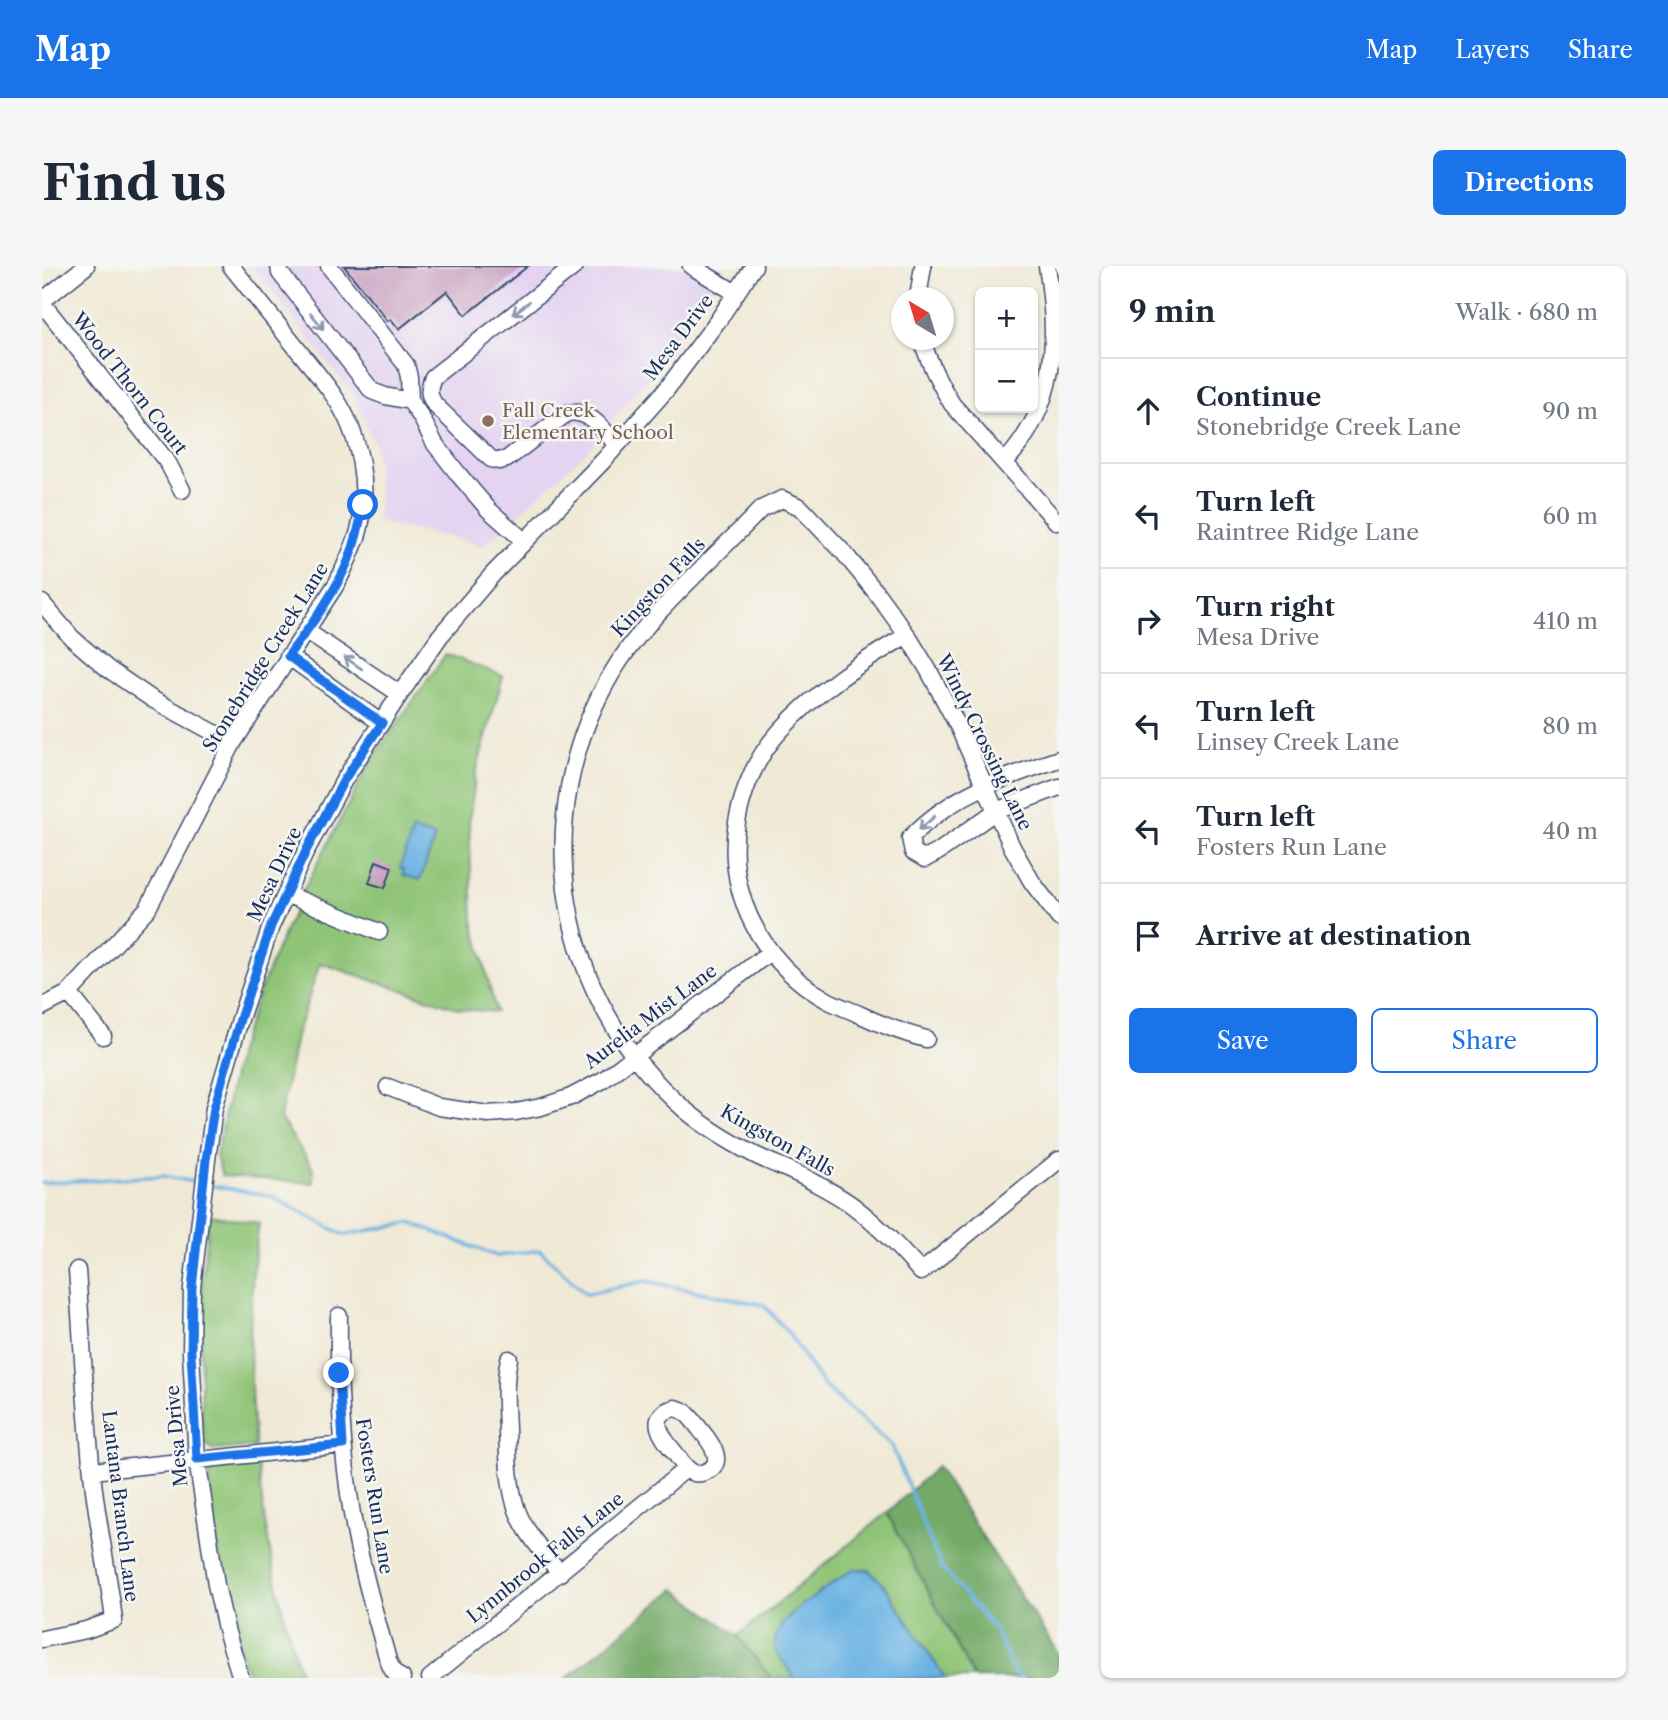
<!DOCTYPE html>
<meta charset="utf-8">
<style>
:root{--surface:#fff;--page:#f6f6f7;--text:#1f2937;--muted:#747a83;--line:#e0e1e3;--accent:#1a73e8}
body{margin:0;font-family:"Libre Caslon Text",serif;background:var(--page);color:var(--text)}
.controls{position:absolute;right:21px;top:21px;display:grid;overflow:hidden;border-radius:10px;box-shadow:0 2px 5px #0004}
.controls button{width:63px;height:63px;display:grid;place-items:center;padding:0;border:0;border-bottom:2px solid var(--line);background:var(--surface);color:var(--text);font:35px sans-serif}
.compass{position:absolute;left:849px;top:21px;width:63px;height:63px;border-radius:50%;background:var(--surface);box-shadow:0 2px 5px #0004;rotate:322deg}
.stop{position:absolute;width:21px;height:21px;margin:-16px;border:5px solid #1a73e8;border-radius:50%;background:#fff}
.stop.end{background:#1a73e8;border-color:#fff;box-shadow:0 2px 7px #0008}
.list{margin:0;padding:0;list-style:none}
h2{display:flex;justify-content:space-between;align-items:center;height:91px;margin:0;padding:0 28px;font-size:30px}
h2 small{font-size:23px;font-weight:400;color:var(--muted)}
.list li{display:grid;grid-template-columns:46px 1fr auto;gap:21px;align-items:center;box-sizing:border-box;height:105px;padding:0 28px;border-top:2px solid var(--line)}
.list b{display:block;font-size:26px;white-space:nowrap}
.list p{margin:0;font-size:23px;white-space:nowrap;color:var(--muted)}
.list em{font-size:23px;font-style:normal;color:var(--muted)}
.actions{display:flex;gap:14px;padding:21px 28px}
.actions a{flex:1;padding:16px 0;border:2px solid var(--accent);border-radius:10px;text-align:center;font-size:24px;color:var(--accent)}
.actions .main{background:var(--accent);color:#fff}
.icon{flex:none;width:38px;height:38px;fill:none;stroke:currentColor;stroke-width:2;stroke-linecap:round;stroke-linejoin:round}
.map{position:relative;flex:none;width:1017px;height:1412px;overflow:hidden;border-radius:10px}
header{display:flex;align-items:center;gap:42px;box-sizing:border-box;height:98px;padding:0 35px;background:var(--accent);color:#fff}
header strong{font-size:33px}
nav{display:flex;gap:38px;margin-inline-start:auto;font-size:24px}
.intro{display:flex;align-items:center;justify-content:space-between;box-sizing:border-box;height:168px;padding:0 42px}
h1{margin:0;font-size:49px}
.button{padding:18px 32px;border-radius:10px;background:var(--accent);color:#fff;font-size:24px;font-weight:700}
main{display:flex;gap:42px;padding:0 42px}
aside{flex:1;background:var(--surface);border-radius:10px;box-shadow:0 2px 5px #0004}
.map>svg:first-child{display:block}
.built{fill:#e4d3f1}
.green{fill:#8fc476;stroke:#557a6a;stroke-width:2}
.forest{fill:#73aa67;stroke:#476c62;stroke-width:2}
.water{fill:#6bb3e3;stroke:#4371a0;stroke-width:2}
.lines{fill:none;stroke-linecap:round;stroke-linejoin:round}
.stream{stroke:#6bb3e3;stroke-width:3.5}
.building{fill:#c79ec0}
.minor-casing{stroke:#3b4b70;stroke-width:19}
.minor{stroke:#fff;stroke-width:16}
.oneway{stroke:#8d97ae}
.route{stroke:#1a73e8;stroke-width:9}
.education-dot{fill:#8d6e63;stroke:#f6f6f2;stroke-width:2.5}
.labels{text-anchor:middle;stroke-width:5;stroke-linejoin:round;paint-order:stroke}
.street-label{font-size:19px;fill:#1b2f5e;stroke:#f6f6f2}
.education-label{font-size:19px;fill:#785e54;stroke:#f6f6f2;text-anchor:start}
</style>
<header>
<strong>Map</strong>
<nav><a>Map</a><a>Layers</a><a>Share</a></nav>
</header>
<div class="intro"><h1>Find us</h1><a class="button">Directions</a></div>
<main>
<div class="map">
<svg width="1017" height="1412" viewBox="0 0 1017 1412">
<rect width="100%" height="100%" fill="#f6f6f2"/>
<filter id="ink" filterUnits="userSpaceOnUse"><feTurbulence type="fractalNoise" baseFrequency=".0143" numOctaves="2"/><feDisplacementMap in="SourceGraphic" scale="14" xChannelSelector="R" yChannelSelector="G"/><feConvolveMatrix kernelMatrix="1 2 1 2 8 2 1 2 1" color-interpolation-filters="sRGB"/></filter>
<filter id="wash" filterUnits="userSpaceOnUse"><feTurbulence type="fractalNoise" baseFrequency=".00686" numOctaves="4" result="noise"/><feDisplacementMap in="SourceGraphic" scale="28" xChannelSelector="R" yChannelSelector="G"/><feGaussianBlur stdDeviation="1.57" result="paint"/><feColorMatrix in="noise" values="0 0 0 0 0 0 0 0 0 0 0 0 0 0 0 0 0 1.4 0 .05"/><feComposite in="paint" operator="in"/></filter>
<g filter="url(#wash)">
<rect width="100%" height="100%" fill="#f0e9d5"/>
<path class="built" d="M210 0H683L629 84 542 188 441 280 412 272 335 256 337 225 333 179 313 131Z"/>
<path class="green" d="M404 388 461 410 434 506 427 556 431 654 454 746 418 743 278 697 254 770 238 852 271 902V917L180 910 174 890 196 786 213 737 235 683 261 625 329 495Z
M167 949 217 957C206 1030 206 1106 213 1180L172 1184 167 1181 161 1173C157 1098 157 1024 167 949Z
M215 1195C223 1268 237 1342 260 1412H207C190 1360 178 1307 171 1253 169 1236 165 1220 169 1204L177 1200Z
M845 1247 932 1412H729L696 1370Z"/>
<path class="forest" d="M895 1200 1017 1389V1412H932L845 1247Z
M633 1323 696 1370 729 1412H525Z"/>
<path class="water" d="M371 564 393 571 378 614 361 609 362 603 358 602Z
M811 1303 827 1304 842 1319 903 1412H753L734 1386 733 1373 740 1357 756 1342Z"/>
<g class="lines">
<path class="stream" d="M0 917 121 910 158 917
M166 919 229 930 302 969 368 957 455 990 498 984 544 1028 603 1015 722 1039 747 1068 781 1119 850 1180 899 1301 953 1364 972 1407 980 1412"/>
</g>
<g id="blocks">
<path class="building" d="M302 0H486L424 49 405 25 357 63 349 53 346 55Z
M334 595 350 601 343 622 327 617Z"/>
</g>
</g>
<g filter="url(#ink)">
<use href="#blocks" fill-opacity="0" stroke="#3b4b70" stroke-width="2"/>
<g class="lines">
<g class="minor-casing">
<path id="minor" d="M237 0 238 7 330 125 343 130 368 135
M287 0 364 99 367 111 368 135 379 151 393 178 417 209 447 244 482 275
M533 0 391 111C386 123 386 129 393 139L449 193 457 195 465 193 525 147C547 143 561 163 575 179
M649 0 694 27
M876 32 881 0
M0 35 44 0
M0 37 126 197 140 224
M880 74C887 97 897 117 910 138L1015 256
M963 196C1015 139 1017 74 1005 0
M0 337 30 372 66 403 110 433 191 477
M264 365 358 428
M865 369C820 396 773 426 738 465 715 490 701 523 695 556 691 578 692 601 698 624 710 670 743 711 785 734 796 740 808 744 819 749 840 759 861 767 884 773
M246 390 339 457
M1017 493C961 512 910 528 868 572L871 586 883 593 896 586 954 545 1017 521
M244 628 337 666
M1017 652 990 616 970 581 916 460 887 405 865 369 833 325 802 287 758 241 740 233 719 243C697 266 674 288 652 310 622 340 592 370 570 407 484 551 515 733 642 843 663 861 688 876 713 889 733 899 755 906 775 918 788 925 803 933 815 943 839 962 859 984 879 1006L1017 894
M27 727 61 770
M0 741 27 727 106 642 191 477 295 317C303 301 310 285 316 268 329 223 318 168 292 130 281 114 268 99 256 84 234 56 211 28 189 0
M346 821 397 841 446 848 474 846 499 841 529 831 561 814 728 686
M297 1050C296 1125 300 1201 315 1275 323 1315 335 1355 346 1394 349 1402 352 1409 360 1412
M467 1093C462 1116 464 1139 465 1163 466 1190 466 1218 475 1244 484 1268 502 1287 518 1307
M633 1142C637 1143 639 1143 643 1146 648 1150 653 1157 657 1162 666 1173 687 1197 663 1206 660 1207 655 1208 652 1207 644 1204 638 1194 633 1187 622 1174 602 1149 633 1142Z
M50 1205 301 1179
M0 1373 44 1364 72 1354C66 1305 55 1256 50 1207 43 1139 40 1072 35 1004
M199 1412 185 1367 174 1319 155 1193 149 1087 150 1022 165 894 172 842 199 750 229 660 265 583 302 514 358 428 398 370 451 308 561 195 624 124 677 53 712 0
M388 1412 645 1202"/>
</g>
<use href="#minor" class="minor"/>
</g>
<defs><path id="oneway-shaft" d="M-6 0H5M1.5-3L5.5 0L1.5 3" fill="none" stroke-width="1.6" stroke-linecap="round" stroke-linejoin="round" transform="scale(1.75)"/></defs>
<g class="oneway">
<use href="#oneway-shaft" transform="translate(479 42) rotate(142)"/>
<use href="#oneway-shaft" transform="translate(275 55) rotate(52)"/>
<use href="#oneway-shaft" transform="translate(311 397) rotate(-146)"/>
<use href="#oneway-shaft" transform="translate(885 557) rotate(139)"/>
</g>
</g>
<g class="lines" filter="url(#ink)">
<path class="route" d="M297 1107 301 1179 155 1193 149 1087 150 1022 164 894 172 842 199 750 229 660 265 583 302 514 340 457 246 390C268 360 293 328 307 293 314 275 318 258 321 239"/>
</g>
<circle class="education-dot" cx="446" cy="155" r="7"/>
<g class="labels">
<g class="street-label">
<text transform="translate(636 71) rotate(-53)" y="7">Mesa Drive</text>
<text transform="translate(88 117) rotate(52)" y="7">Wood Thorn Court</text>
<text transform="translate(616 321) rotate(-47)" y="7">Kingston Falls</text>
<text transform="translate(223 391) rotate(-58)" y="7">Stonebridge Creek Lane</text>
<text transform="translate(943 476) rotate(64)" y="7">Windy Crossing Lane</text>
<text transform="translate(232 608) rotate(-65)" y="7">Mesa Drive</text>
<text transform="translate(608 750) rotate(-37)" y="7">Aurelia Mist Lane</text>
<text transform="translate(736 874) rotate(29)" y="7">Kingston Falls</text>
<text transform="translate(134 1170) rotate(-95)" y="7">Mesa Drive</text>
<text transform="translate(333 1230) rotate(81)" y="7">Fosters Run Lane</text>
<text transform="translate(79 1240) rotate(83)" y="7">Lantana Branch Lane</text>
<text transform="translate(503 1291) rotate(-39)" y="7">Lynnbrook Falls Lane</text>
</g>
<g class="education-label">
<text x="460" y="151">Fall Creek<tspan x="460" dy="22">Elementary School</tspan></text>
</g>
</g>
</svg>
<div class="controls">
<button>+</button>
<button>−</button>
</div>
<svg class="compass" viewBox="-18 -18 36 36"><path d="M0-13l5 13h-10z" fill="#e53935"/><path d="M0 13l5-13h-10z" fill="#747a83"/></svg>
<div class="stop" style="left:321px;top:239px"></div>
<div class="stop end" style="left:297px;top:1107px"></div>
</div>
<aside>
<h2>9 min<small>Walk · 680 m</small></h2>
<ul class="list">
<li><svg class="icon" aria-label="ahead" viewBox="0 0 24 24"><path d="M12 20V5M6 11l6-6 6 6"/></svg><div><b>Continue</b><p>Stonebridge Creek Lane</p></div><em>90 m</em></li>
<li><svg class="icon" aria-label="left" viewBox="0 0 24 24"><path d="M17 20v-9H6M10 6l-5 5 5 5"/></svg><div><b>Turn left</b><p>Raintree Ridge Lane</p></div><em>60 m</em></li>
<li><svg class="icon" aria-label="right" viewBox="0 0 24 24"><path d="M7 20v-9h11M14 6l5 5-5 5"/></svg><div><b>Turn right</b><p>Mesa Drive</p></div><em>410 m</em></li>
<li><svg class="icon" aria-label="left" viewBox="0 0 24 24"><path d="M17 20v-9H6M10 6l-5 5 5 5"/></svg><div><b>Turn left</b><p>Linsey Creek Lane</p></div><em>80 m</em></li>
<li><svg class="icon" aria-label="left" viewBox="0 0 24 24"><path d="M17 20v-9H6M10 6l-5 5 5 5"/></svg><div><b>Turn left</b><p>Fosters Run Lane</p></div><em>40 m</em></li>
<li><svg class="icon" aria-label="arrive" viewBox="0 0 24 24"><path d="M6 21V4h12l-3 4 3 4H6"/></svg><div><b>Arrive at destination</b></div></li>
</ul>
<div class="actions"><a class="main">Save</a><a>Share</a></div>
</aside>
</main>
